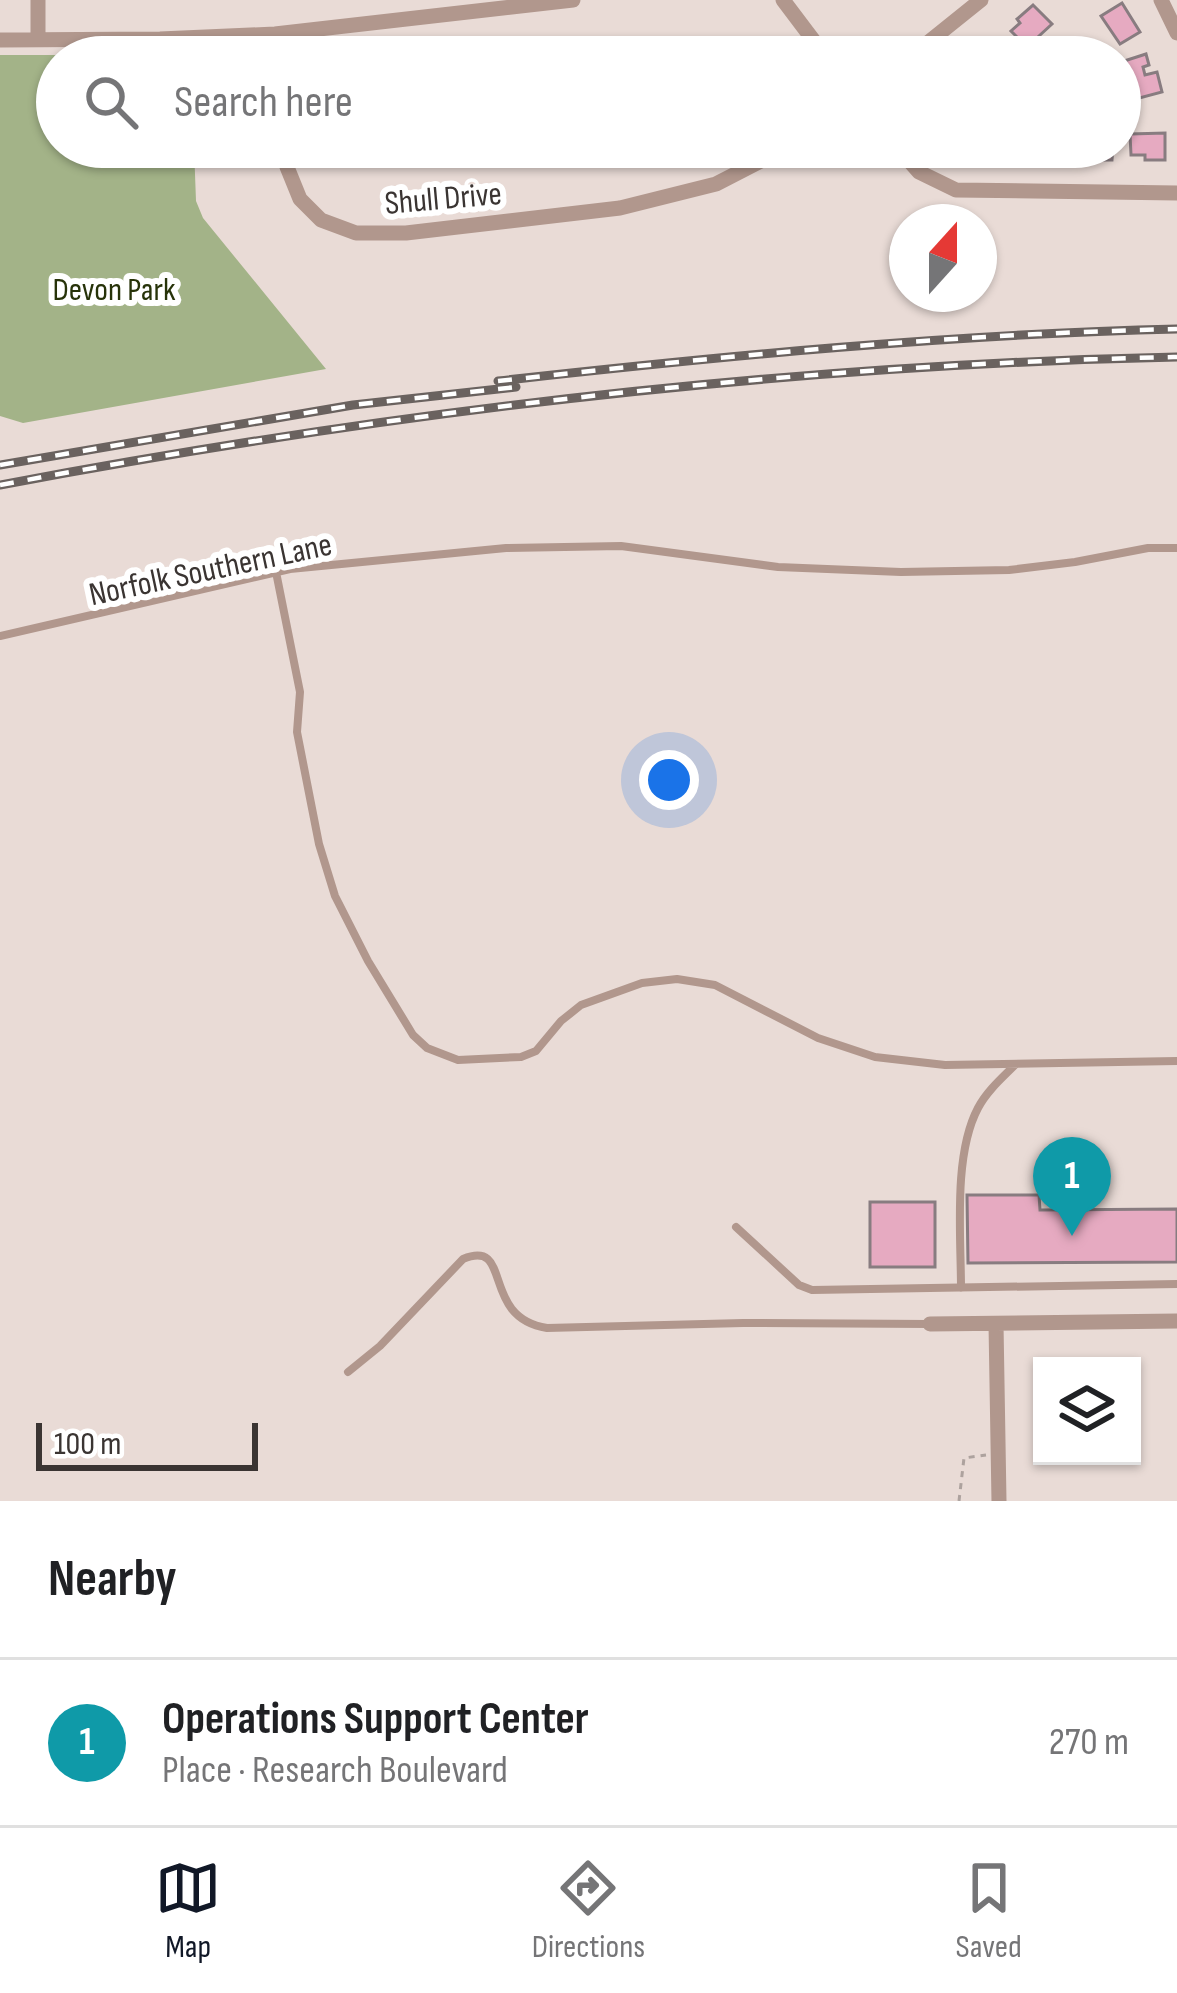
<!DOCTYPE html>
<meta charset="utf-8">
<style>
:root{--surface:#fff;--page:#f6f6f6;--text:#202124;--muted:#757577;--line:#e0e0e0;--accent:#111827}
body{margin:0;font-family:"Sofia Sans Condensed",sans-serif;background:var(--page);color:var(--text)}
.controls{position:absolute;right:36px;bottom:36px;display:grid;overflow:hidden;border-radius:0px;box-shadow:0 3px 9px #0004}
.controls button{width:108px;height:108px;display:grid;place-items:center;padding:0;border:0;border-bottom:3px solid var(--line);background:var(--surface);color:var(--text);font:60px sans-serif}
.compass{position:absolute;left:889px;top:204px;width:108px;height:108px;border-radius:50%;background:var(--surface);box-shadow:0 3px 9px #0004;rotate:21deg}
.scale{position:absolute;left:36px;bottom:30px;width:222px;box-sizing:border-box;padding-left:12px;border:6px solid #3a3432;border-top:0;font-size:33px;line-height:42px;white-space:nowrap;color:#3a3432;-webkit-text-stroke:9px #fff;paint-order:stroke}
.you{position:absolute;left:669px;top:780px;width:42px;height:42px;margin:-30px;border:9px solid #fff;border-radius:50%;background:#1a73e8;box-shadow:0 0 0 18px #1a73e833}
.badge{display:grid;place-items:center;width:78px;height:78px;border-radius:50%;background:var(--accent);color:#fff;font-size:39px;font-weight:700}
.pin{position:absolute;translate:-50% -99px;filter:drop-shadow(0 3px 6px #0008)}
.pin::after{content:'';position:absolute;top:63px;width:42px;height:36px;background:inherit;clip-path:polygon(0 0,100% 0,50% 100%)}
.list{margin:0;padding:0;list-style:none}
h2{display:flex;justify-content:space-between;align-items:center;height:156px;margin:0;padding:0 48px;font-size:51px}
h2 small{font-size:39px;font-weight:400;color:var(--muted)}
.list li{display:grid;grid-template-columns:78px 1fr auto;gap:36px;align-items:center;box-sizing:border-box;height:168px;padding:0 48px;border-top:3px solid var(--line)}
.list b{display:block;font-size:45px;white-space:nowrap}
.list p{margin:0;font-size:39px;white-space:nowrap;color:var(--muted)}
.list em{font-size:39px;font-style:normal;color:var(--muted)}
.icon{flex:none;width:66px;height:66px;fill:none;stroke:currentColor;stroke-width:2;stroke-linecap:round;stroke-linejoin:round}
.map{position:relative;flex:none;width:1177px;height:1501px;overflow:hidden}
.search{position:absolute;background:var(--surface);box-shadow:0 3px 9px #0004;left:36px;right:36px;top:36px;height:132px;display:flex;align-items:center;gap:30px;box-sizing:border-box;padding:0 42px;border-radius:66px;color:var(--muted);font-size:45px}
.sheet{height:324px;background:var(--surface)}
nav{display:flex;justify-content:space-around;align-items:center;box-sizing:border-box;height:168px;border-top:3px solid var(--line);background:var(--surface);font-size:33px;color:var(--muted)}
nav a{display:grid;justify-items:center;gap:6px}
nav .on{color:var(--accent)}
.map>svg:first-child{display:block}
.green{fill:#a3b388}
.building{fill:#e6aac1;stroke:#887c80;stroke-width:3}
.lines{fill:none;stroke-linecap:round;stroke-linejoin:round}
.path{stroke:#ada29e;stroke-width:3;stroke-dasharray:6 6;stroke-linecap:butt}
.lane{stroke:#b1978d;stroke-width:8}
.street{stroke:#b1978d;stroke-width:15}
.rail-casing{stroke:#6a625f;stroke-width:9}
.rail{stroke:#fff;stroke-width:4.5;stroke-dasharray:14;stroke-linecap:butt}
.labels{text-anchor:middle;stroke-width:12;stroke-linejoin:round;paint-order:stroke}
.street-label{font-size:33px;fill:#3a3432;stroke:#fff}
.park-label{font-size:33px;fill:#273309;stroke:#fff}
</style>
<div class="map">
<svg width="1177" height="1501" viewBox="0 0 1177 1501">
<rect width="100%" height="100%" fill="#e9dbd6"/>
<path class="green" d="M0 55H87L57 57V147H194L196 201 203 218 326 369 23 423 0 416Z"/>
<path class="building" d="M1122 3 1140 32 1120 44 1101 16Z
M1033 5 1052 24 1027 47 1011 31 1020 23 1017 19Z
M1146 54 1149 65 1143 67 1145 75 1157 72 1162 92 1132 100 1121 62Z
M1165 133V160H1145V155H1131L1130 134Z
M966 147H1012V159L982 158V150L966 151Z
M1029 147H1062V161L1039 160V155H1029Z
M1079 147H1113L1112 160H1090V155H1080Z
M967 1195H1039L1040 1210 1177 1209V1262L968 1263Z
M870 1202H935V1267H870Z"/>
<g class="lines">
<path class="path" d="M959 1501 964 1458 986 1455"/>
<path class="lane" d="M276 572 300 692 297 732 319 844 335 896 368 961 413 1035 427 1048 458 1060 521 1057 536 1051 561 1021 581 1005 642 983 677 979 715 985 818 1038 875 1057 945 1065 1177 1061
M0 636 290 569 506 548 621 546 778 567 901 572 1009 570 1075 562 1148 548H1177
M736 1227 799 1285 812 1290 1177 1284
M961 1288C961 1236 953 1155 978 1108 987 1091 1002 1078 1015 1065
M348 1372 380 1346 463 1259C514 1238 479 1317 547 1328L743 1323 929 1324"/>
<path class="street" d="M38 0V40
M783 0 826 57
M1161 0 1177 33
M275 34 277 57
M0 40 160 39 275 34 573 0
M910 57 981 0
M285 147 287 167 300 199 321 220 356 233H406L620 208 716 184 788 147
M897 147 919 172 956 190 1177 193
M930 1324 1177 1321
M996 1324 999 1501"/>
<g class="rail-casing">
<path id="rail" d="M498 381C724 356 950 334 1177 329
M0 465 353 405 516 387
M0 485C388 412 782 365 1177 357"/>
</g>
<use href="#rail" class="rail"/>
</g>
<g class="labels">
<g class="street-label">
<text transform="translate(443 197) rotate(-5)" y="12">Shull Drive</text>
<text transform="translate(210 568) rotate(-12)" y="12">Norfolk Southern Lane</text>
</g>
<g class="park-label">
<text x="114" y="300">Devon Park</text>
</g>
</g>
</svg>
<div class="controls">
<button><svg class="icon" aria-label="layers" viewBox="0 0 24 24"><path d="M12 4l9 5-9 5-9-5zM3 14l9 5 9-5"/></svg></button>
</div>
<svg class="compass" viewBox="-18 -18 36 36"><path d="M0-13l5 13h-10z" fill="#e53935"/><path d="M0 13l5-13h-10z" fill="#757577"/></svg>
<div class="scale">100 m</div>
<div class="you"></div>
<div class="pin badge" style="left:1072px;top:1236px;background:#0f9aa8">1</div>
<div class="search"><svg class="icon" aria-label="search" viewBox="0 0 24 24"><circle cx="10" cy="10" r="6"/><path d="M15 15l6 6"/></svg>Search here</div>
</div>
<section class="sheet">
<h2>Nearby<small></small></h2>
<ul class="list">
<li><span class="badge" style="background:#0f9aa8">1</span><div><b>Operations Support Center</b><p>Place · Research Boulevard</p></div><em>270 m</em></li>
</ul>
</section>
<nav>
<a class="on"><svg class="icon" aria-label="map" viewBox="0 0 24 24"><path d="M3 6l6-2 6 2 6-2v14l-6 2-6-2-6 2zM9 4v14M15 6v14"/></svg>Map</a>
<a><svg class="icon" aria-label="directions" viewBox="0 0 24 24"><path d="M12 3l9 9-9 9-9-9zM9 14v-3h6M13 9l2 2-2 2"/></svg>Directions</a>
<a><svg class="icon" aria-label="saved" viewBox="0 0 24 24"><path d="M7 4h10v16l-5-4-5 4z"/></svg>Saved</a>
</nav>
